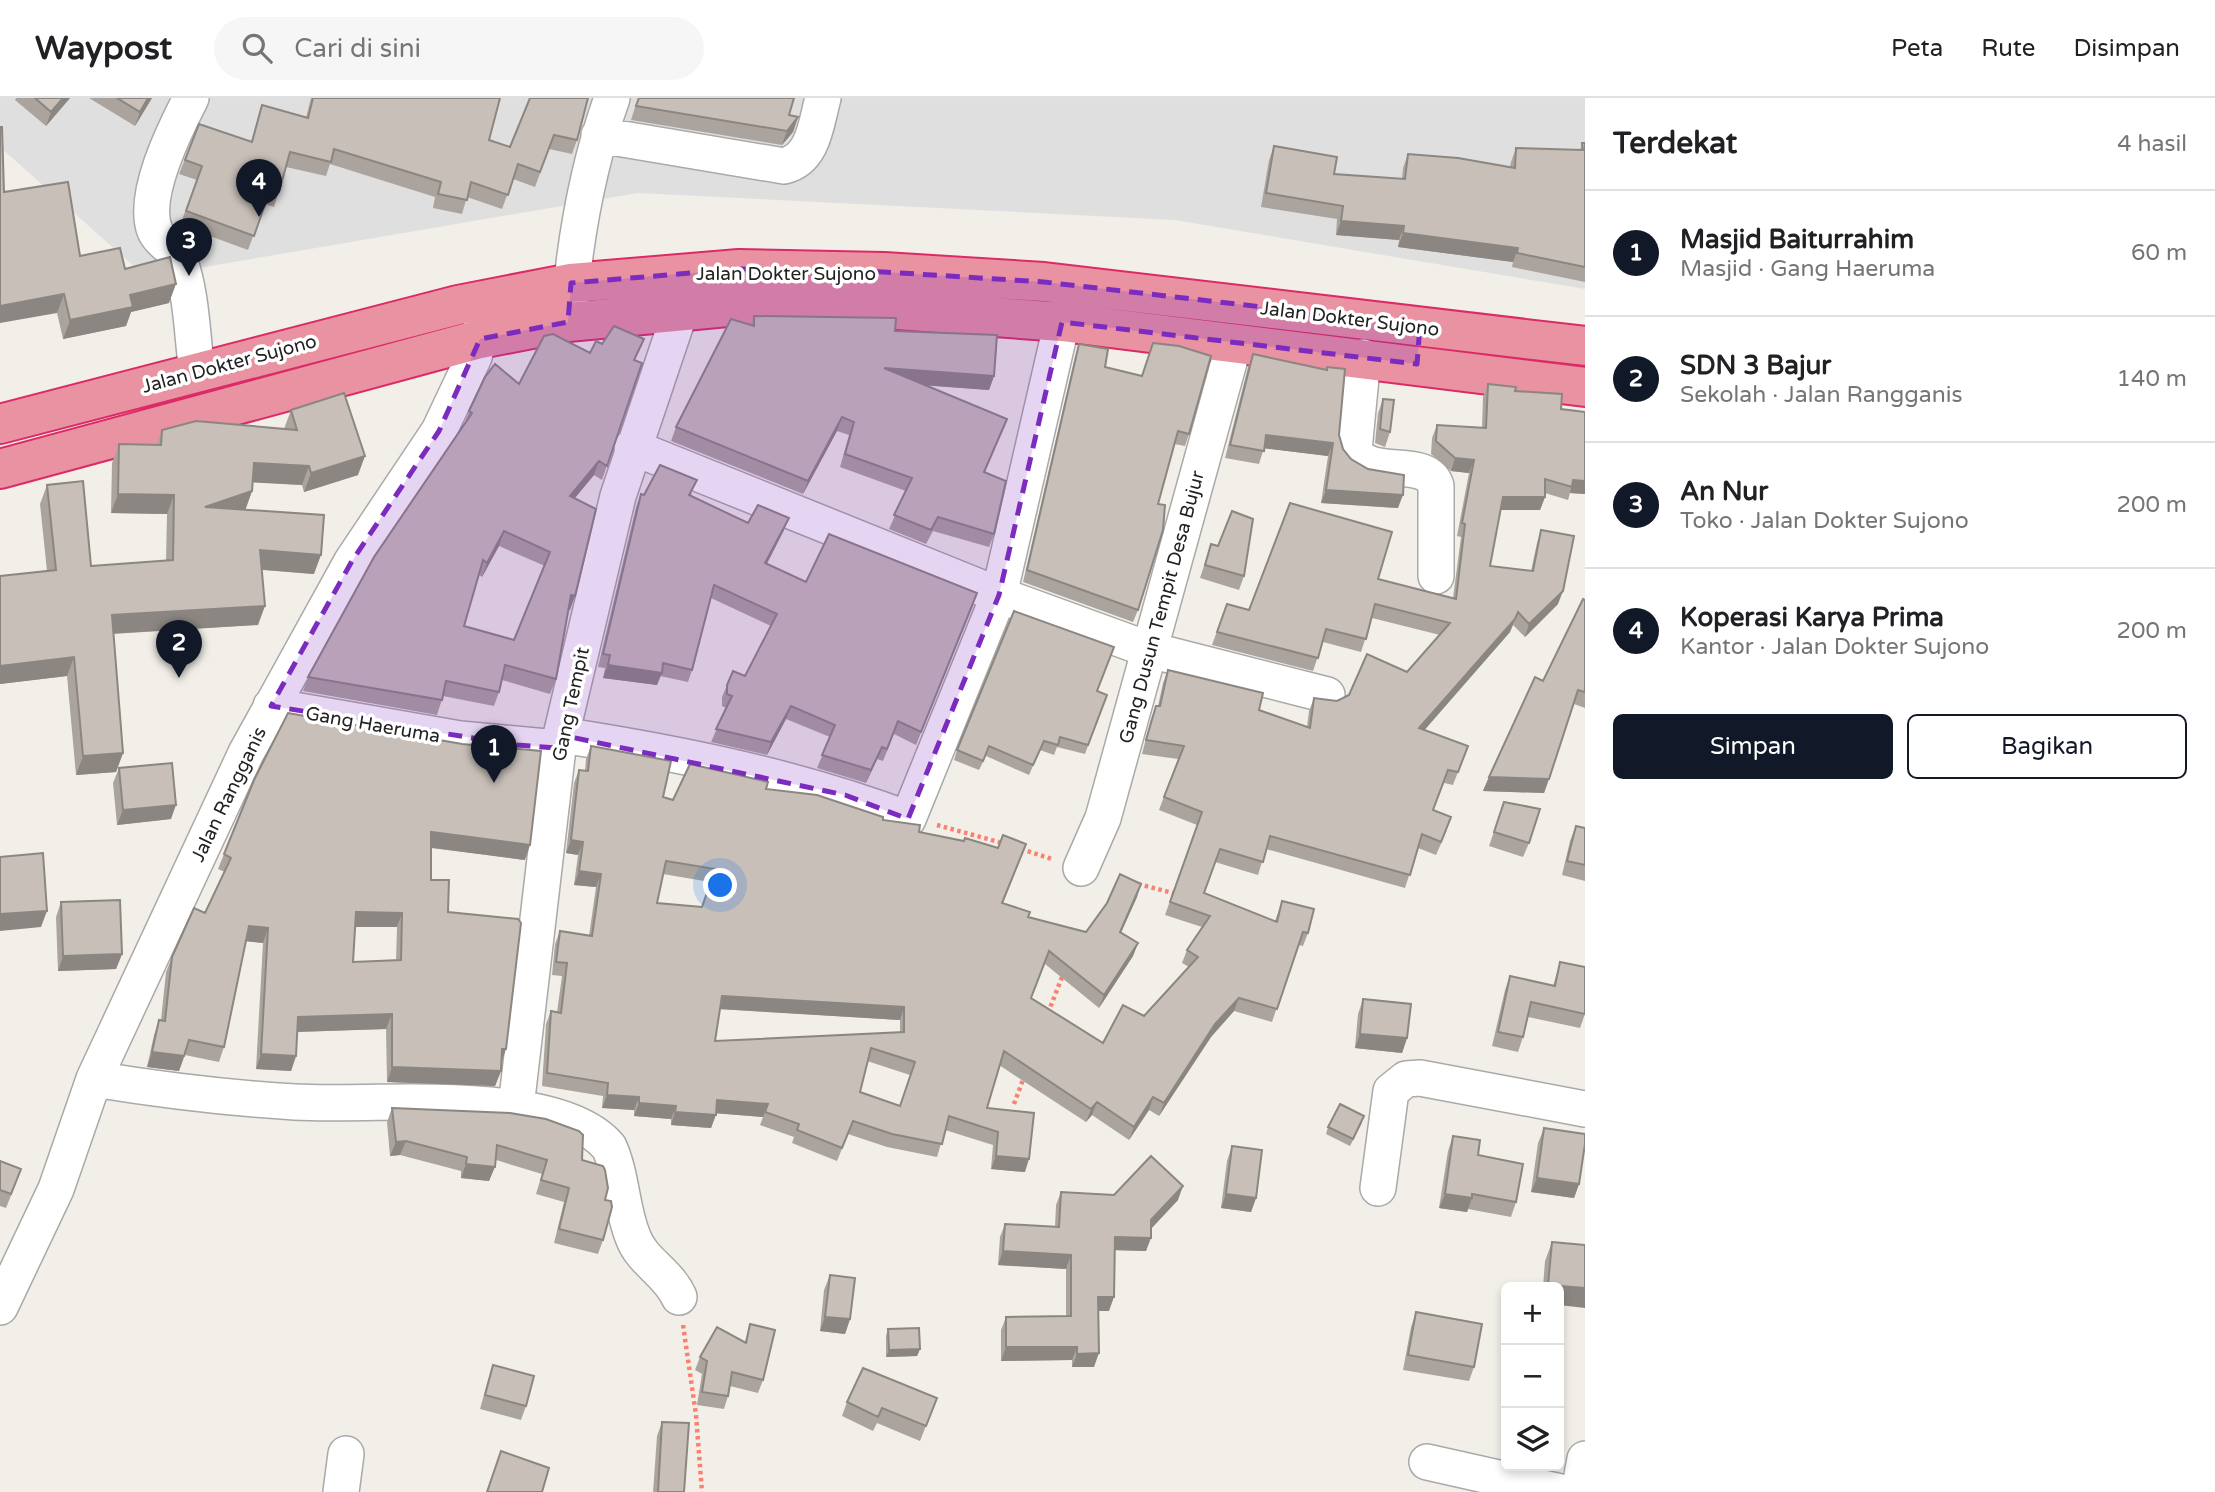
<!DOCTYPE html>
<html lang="id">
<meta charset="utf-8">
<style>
:root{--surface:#fff;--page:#f6f6f6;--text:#202124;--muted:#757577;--line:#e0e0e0;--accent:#111827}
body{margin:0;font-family:"Varela Round",sans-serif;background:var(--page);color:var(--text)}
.controls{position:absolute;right:21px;bottom:21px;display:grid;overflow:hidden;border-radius:10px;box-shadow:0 4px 10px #0003}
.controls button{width:63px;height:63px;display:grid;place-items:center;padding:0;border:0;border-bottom:2px solid var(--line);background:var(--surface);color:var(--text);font:35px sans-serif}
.you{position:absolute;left:721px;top:788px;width:24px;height:24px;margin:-18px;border:5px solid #fff;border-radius:50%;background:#1a73e8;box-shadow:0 0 0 10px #1a73e833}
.badge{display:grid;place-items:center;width:46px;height:46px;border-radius:50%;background:var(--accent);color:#fff;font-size:23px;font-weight:700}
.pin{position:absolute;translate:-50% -58px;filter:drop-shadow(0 2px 4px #0008)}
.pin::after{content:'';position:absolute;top:37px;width:24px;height:21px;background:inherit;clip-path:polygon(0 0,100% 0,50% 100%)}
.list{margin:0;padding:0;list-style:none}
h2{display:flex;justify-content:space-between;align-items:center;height:91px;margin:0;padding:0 28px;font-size:30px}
h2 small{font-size:23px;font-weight:400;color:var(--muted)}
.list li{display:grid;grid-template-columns:46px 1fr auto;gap:21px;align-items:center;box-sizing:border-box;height:126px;padding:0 28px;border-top:2px solid var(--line)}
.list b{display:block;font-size:26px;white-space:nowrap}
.list p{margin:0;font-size:23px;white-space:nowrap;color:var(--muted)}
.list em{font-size:23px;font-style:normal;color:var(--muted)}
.actions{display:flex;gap:14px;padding:21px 28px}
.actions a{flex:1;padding:16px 0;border:2px solid var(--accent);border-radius:10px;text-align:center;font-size:24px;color:var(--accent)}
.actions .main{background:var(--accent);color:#fff}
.icon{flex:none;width:38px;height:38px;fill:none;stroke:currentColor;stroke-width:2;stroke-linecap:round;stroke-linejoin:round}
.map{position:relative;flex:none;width:1585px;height:1394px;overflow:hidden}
header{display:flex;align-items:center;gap:42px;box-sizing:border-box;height:98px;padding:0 35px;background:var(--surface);border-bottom:2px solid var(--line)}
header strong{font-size:33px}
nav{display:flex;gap:38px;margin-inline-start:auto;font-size:24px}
.search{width:490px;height:63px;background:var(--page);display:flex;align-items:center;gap:18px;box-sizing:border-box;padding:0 24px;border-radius:38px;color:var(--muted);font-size:26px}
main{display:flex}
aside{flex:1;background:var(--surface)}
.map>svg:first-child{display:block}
.residential{fill:#e0dfdf}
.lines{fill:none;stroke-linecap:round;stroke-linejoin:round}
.minor-casing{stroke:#a9a9a9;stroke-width:38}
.highway-casing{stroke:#dc2a67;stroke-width:42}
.path{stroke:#fa8072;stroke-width:4.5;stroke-dasharray:3.5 3.5;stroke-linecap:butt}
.minor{stroke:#fff;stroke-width:35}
.highway{stroke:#e892a2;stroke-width:38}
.wall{fill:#aba49e;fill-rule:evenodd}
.shaded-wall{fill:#8b8681}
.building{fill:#c7bfb8;stroke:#8b8681;stroke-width:2;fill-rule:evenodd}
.marked{fill:#7b2cbf;fill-opacity:0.2;stroke:#7b2cbf;stroke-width:5;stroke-dasharray:14 9;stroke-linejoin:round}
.labels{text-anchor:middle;stroke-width:7;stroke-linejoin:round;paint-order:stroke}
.street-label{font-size:19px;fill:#222;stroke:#fff}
</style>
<header>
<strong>Waypost</strong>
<div class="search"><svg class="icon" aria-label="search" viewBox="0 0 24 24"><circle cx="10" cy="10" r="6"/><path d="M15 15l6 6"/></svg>Cari di sini</div>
<nav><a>Peta</a><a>Rute</a><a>Disimpan</a></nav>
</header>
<main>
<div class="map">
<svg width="1585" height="1394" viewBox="0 0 1585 1394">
<rect width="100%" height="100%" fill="#f2efe9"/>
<path class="residential" d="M0 0H1585V191L1175 122 638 95 146 179 0 49Z"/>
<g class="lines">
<g class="minor-casing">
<path id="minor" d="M191 0C175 31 141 98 155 133 160 145 175 150 179 161 192 196 192 238 197 274
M599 37 784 68C814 61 816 25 823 0
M569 213C575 140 587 70 612 0
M1363 259 1354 352C1369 383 1427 357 1436 388V478
M632 349 999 497 1150 552 1327 597
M271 608 460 641 558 650
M561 637C678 655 797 679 908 721L999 497 1062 224
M1081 770 1103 720 1234 246
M94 981C161 992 228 1000 295 1004 373 1009 557 987 609 1049 622 1077 621 1110 633 1139 642 1164 668 1174 679 1199
M516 1009 558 650 618 398 680 214
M1378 1090 1391 993 1406 981 1420 980 1585 1011
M0 1209 56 1091 94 981 246 655 352 463 439 333 474 259 484 219
M1427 1364 1561 1394
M341 1394 346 1356
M1579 1394 1585 1361"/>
</g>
<g class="highway-casing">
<path id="highway" d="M0 326 458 207 571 185 739 171 884 174 1044 184 1585 248
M0 371 480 241 568 224 759 206 842 208 1062 224 1585 289"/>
</g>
<path class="path" d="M937 727 1006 746
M1021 751 1052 761
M1138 786 1177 796
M1048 915 1064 874
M1014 1006 1024 979
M683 1227 696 1317 702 1394"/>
<use href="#minor" class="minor"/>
<use href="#highway" class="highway"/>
</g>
<path class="wall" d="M16 0H70L46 28 15 2Z
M89 0H152L135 28Z
M311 0H500L489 42 510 49 530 0 577 42 572 56 549 51 535 89 513 81 502 111 467 99 462 116 433 110 435 99 330 66 326 78 286 69 274 109 265 106 248 152 180 127 197 82 179 76 199 26 251 44 262 7 306 20Z
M638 0H794L789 17 798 19 793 34 782 47 631 22Z
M1582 45H1585V184L1512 169 1513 164 1398 149 1399 142 1336 137 1337 121 1261 109 1269 62 1274 48 1334 76 1402 81 1403 70 1408 56 1510 69 1511 64 1516 50 1580 52Z
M4 94 80 158 125 171 169 205 131 214 126 228 63 241 57 215Z
M754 218 895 233 994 278 989 292 925 287 1007 321 985 374 994 436 989 449 933 433 926 446 889 431 906 393 840 369 849 337 837 333 803 396 671 343 676 329 751 227Z
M644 241 635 262 642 265 602 382 594 377 574 401 570 512H568L556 581 550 596 502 582 499 594 494 608 443 598 437 617 303 593 308 579 464 327 469 313 519 286 590 255 602 246ZM499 448 545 468 514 542 464 528 479 477 482 479Z
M1079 246 1105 269 1189 336 1185 348 1174 346 1158 406 1138 512 1133 524 1023 484 1075 259Z
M1253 256 1326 272 1327 269 1339 337 1343 351 1351 361 1398 410 1321 405 1328 358 1264 350 1259 366 1225 360 1248 269Z
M1488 286 1515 293 1561 311 1585 314V396L1570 395 1568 402 1545 395V399L1540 412H1500L1490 468 1531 473 1537 445 1541 432 1558 506 1525 539 1513 527 1510 534 1424 632 1468 648 1453 687 1444 685 1433 712 1447 732 1436 757 1418 750 1405 790 1266 751 1258 777 1215 764 1204 795 1275 823 1282 803 1308 835 1303 848 1298 847 1272 924 1234 913 1211 939 1159 1018 1149 1012 1129 1042 1092 1017 1086 1024 999 967 987 1010 1025 1074 991 1071 993 1047 945 1032 937 1059 887 1049 848 1036 837 1063 792 1045 794 1039 760 1027 763 1019 716 1015 711 1030 671 1027V1021L634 1018V1012L602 1010 603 998 542 988 546 926 551 913 557 914 562 878 552 877 555 846 560 833 589 838 596 789 574 787 578 757 566 755 574 685 579 672 585 673 586 661 591 648 663 699 673 702 766 691 883 722 919 734 998 750 1026 746 1003 805 1028 819 1086 834 1137 799 1121 835 1138 845 1133 858 1099 910 1045 866 1031 900 1103 945 1144 918 1189 869 1182 865 1187 852 1202 829 1165 817 1197 727 1159 712 1178 661 1142 656 1151 621 1156 608H1158L1163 585 1168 572 1259 612 1307 629 1309 613 1314 600 1337 603 1407 574 1440 537 1372 520 1361 554 1323 544 1313 573 1212 547 1227 506 1249 512 1378 481 1453 500 1461 439 1457 438 1469 375 1451 373 1431 356 1432 340 1437 327 1482 330 1483 299ZM663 776 710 784 702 809 657 805ZM720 911 900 922V934L715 943ZM867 963 910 977 900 1008 860 994Z
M1383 301 1390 334 1385 349 1375 345 1378 315Z
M291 312 358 377 304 394 302 387 252 384V393L245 412 314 476 262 472 258 527 113 536 123 655 116 674 76 677 67 578 0 586V478L47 473 40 406 47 387 91 468 166 463 167 416 111 415 112 365 119 346H157L162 332 284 331Z
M692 395 691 398 748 425 784 432 767 466 806 484 973 508 916 647 894 636 883 663 877 661 866 685 817 670 830 639 786 621 767 657 711 644 726 610 722 608V599L727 587 745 578 771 528 711 500 692 572 688 584 660 578 657 587 603 580 605 570 598 569 636 409 641 396 644 397Z
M1211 446 1244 478 1239 492 1200 480Z
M1585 502V610L1574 606 1544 695 1483 693 1489 679 1543 583Z
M1097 594 1107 597 1085 656 1057 649 1054 657 1040 652 1029 677 986 658 979 672 954 662 957 652Z
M119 670 171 721 117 727 113 685Z
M254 682 525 762 431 750V782L448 814 501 965V973L495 988 387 984 386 931 297 934 296 958 291 973 256 971 263 845 246 843 224 949 219 964 185 957 179 973 147 969 154 937 159 922H161L166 874 172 859 205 815 225 774 218 771ZM355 829H397L396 863 353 864Z
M1504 704 1529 745 1523 759 1489 748Z
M1576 728 1585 730V783L1562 777 1570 743Z
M61 804 122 856 116 871 58 873 56 819Z
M1560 864 1585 916 1580 930 1528 919 1523 939 1518 954 1492 948 1505 892 1510 878 1553 888Z
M1363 901 1407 940 1402 955 1355 950 1358 916Z
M392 1010 582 1062 605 1102 603 1142 598 1156 554 1145 564 1104 536 1096 542 1076 496 1062 489 1083 461 1080V1073L400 1057 390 1058 387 1024Z
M1362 1025 1350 1048 1326 1036 1328 1029Z
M1544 1030 1579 1086 1574 1100 1531 1094 1538 1045Z
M1453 1038 1478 1057 1516 1104 1511 1119 1468 1111 1467 1114 1439 1110 1448 1053Z
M1232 1048 1256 1100 1251 1114 1221 1110 1227 1063Z
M0 1063 16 1085 6 1110 0 1108Z
M1061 1094 1178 1102 1151 1131 1146 1153 1114 1152 1109 1213H1099L1094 1269H1072V1262L1001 1263V1232L1006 1219 1066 1218V1171L998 1167 1000 1139 1005 1126 1055 1129 1056 1107Z
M1552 1144 1559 1189H1543L1545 1163Z
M830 1177 850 1221 845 1236 820 1233 824 1192Z
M1416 1214 1474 1269 1469 1283 1403 1272 1411 1229Z
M750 1226 763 1282 758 1295 730 1288 728 1298 724 1311 697 1307 702 1276 695 1272 700 1259 745 1244Z
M888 1231 920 1251 917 1258 886 1259V1238Z
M493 1267 526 1308 521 1322 480 1311 488 1282Z
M937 1300 920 1343 877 1325 873 1333 842 1318 847 1304Z
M662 1324 684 1394H653L657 1338Z"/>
<path class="shaded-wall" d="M63 0H70L46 28 51 14Z
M148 0H152L135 28 140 14Z
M798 19 793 34 782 47 787 33Z
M1341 123 1404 128 1399 142 1336 137Z
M1403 135 1518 150 1513 164 1398 149Z
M176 186 169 205 131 214 126 228 63 241 70 222 130 197Z
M64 196 57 215 0 225V208Z
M884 270 994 278 989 292 879 284Z
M842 319 837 333 803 396 808 383Z
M1266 337 1333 345 1328 358 1262 350Z
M365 358 358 377 304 394 311 375Z
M1455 360 1474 362 1469 375 1451 373Z
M599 363 594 377 564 413 570 398Z
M254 365 309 368 302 387 247 384Z
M1573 382 1585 383V396L1570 395Z
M1326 392 1403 397 1398 410 1321 405Z
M252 393 245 413 205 409Z
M118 396 174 397 167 416 111 415Z
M1503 399H1545L1540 412H1498Z
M789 420 784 432 760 478 765 465Z
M504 433 499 448 482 479 487 465Z
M260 452 321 457 314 476 253 471Z
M1563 493 1558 506 1525 539 1529 526Z
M571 497 575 498 570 512H566Z
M265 508 258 527 105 536 112 517Z
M1515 521 1510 534 1415 643 1419 630Z
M74 559 67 578 0 586V568Z
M608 567 662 575 657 587 603 580Z
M791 608 786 621 767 657 771 644Z
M882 649 877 661 866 685 871 672Z
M123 655 116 674 76 677 83 658Z
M1489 679 1549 681 1544 695 1483 693Z
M176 707 171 721 117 727 123 712Z
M431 734 530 747 525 762 426 749Z
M571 742 583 744 578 757 566 755Z
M579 773 601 776 596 789 574 787Z
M1141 786 1137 799 1115 847 1120 834Z
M47 813 41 829 0 833V816Z
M356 814 402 815 397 829H350Z
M249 828 268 830 263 845 244 843Z
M1138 845 1133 858 1099 910 1104 897Z
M122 856 116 871 58 873 63 858Z
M722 898 904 909 900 922 718 911Z
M1239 900 1234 913 1211 939 1159 1018 1164 1005 1215 926Z
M392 916 386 931 293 934 298 919Z
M1360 936 1407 940 1402 955 1355 950Z
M502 951H506L501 966Z
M152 954 184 958 179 973 147 969Z
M261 956 296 958 291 973 256 971Z
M392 969 501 973 495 988 387 984Z
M607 997 639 999 634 1012 602 1010Z
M1153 999 1149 1012 1129 1042 1134 1029Z
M717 1002 768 1006 763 1019 712 1015Z
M1097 1004 1092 1017 1086 1024 1091 1011Z
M639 1005 676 1008 671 1021 634 1018Z
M675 1014 716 1017 711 1030 671 1027Z
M406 1043 400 1057 390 1058 396 1044Z
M996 1058 1029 1061 1025 1074 991 1071Z
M466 1066 495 1069 489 1083 461 1080Z
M1537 1080 1579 1086 1574 1100 1531 1094Z
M1183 1088 1178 1102 1146 1136 1151 1122Z
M1226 1096 1256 1100 1251 1114 1221 1110Z
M1445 1096 1472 1100 1467 1114 1439 1110Z
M1115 1139 1151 1140 1146 1153 1110 1152Z
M1003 1153 1071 1157 1066 1171 998 1167Z
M1548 1187 1585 1190V1210L1559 1207V1189H1547Z
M1098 1199H1114L1109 1213H1093Z
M825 1219 850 1221 845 1236 820 1233Z
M1006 1249H1077L1072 1262 1001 1263Z
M920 1251 917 1258 886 1259 889 1252Z
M1099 1255 1094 1269H1072L1077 1256Z"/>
<path class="building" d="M35 0H63L51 14Z
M117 0H148L140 14Z
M313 0H500L489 42 510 49 530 0H588L577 42 554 37 540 74 518 66 508 97 471 84 467 102 438 96 441 84 334 51 331 64 290 54 279 94 270 92 254 138 186 113 202 68 185 62 199 26 252 44 262 7 308 20Z
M639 0H794L789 17 798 19 787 33 636 8Z
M0 29H2L4 94 68 84 80 158 120 150 125 171 170 159 176 186 130 197 133 209 70 222 64 196 0 208Z
M1582 45H1585V169L1517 155 1518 150 1403 135 1404 128 1341 123 1343 108 1266 95 1274 48 1337 59 1334 76 1405 81 1408 56 1458 60 1515 70 1516 50 1583 52Z
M754 218 896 220 895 233 997 237 994 278 884 270 1007 321 984 374 1006 383 994 436 938 419 931 432 894 417 912 380 845 356 854 324 842 319 808 383 676 329 731 221 754 228Z
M614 228 644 241 634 262 642 265 607 368 599 363 570 398 596 411 575 498 571 497 556 581 505 567 499 594 446 583 442 602 308 579 374 459 472 315 469 313 485 279 495 266 519 286 544 238 553 236 590 255 596 243 602 246ZM504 433 550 454 514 542 464 528 483 462 487 465Z
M1153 245 1179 248 1211 258 1189 336 1178 333 1158 406 1165 407 1163 432 1138 512 1027 472 1079 246 1108 251 1105 269 1142 278Z
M1253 256 1327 272V269L1345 271 1339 337 1343 351 1351 361 1368 371 1404 377 1403 397 1326 392 1333 345 1266 337 1264 353 1230 347Z
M1488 286 1516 289 1515 293 1562 296 1561 311 1585 314V383L1573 382 1572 389 1545 381V399H1503L1490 468 1533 473 1541 432 1574 438 1563 493 1529 526 1518 514 1515 521 1419 630 1468 648 1458 674 1448 672 1433 712 1451 719 1441 744 1422 736 1410 777 1270 738 1263 764 1220 751 1204 795 1277 824 1282 803 1314 811 1308 835 1303 834 1277 911 1239 900 1215 926 1164 1005 1153 999 1134 1029 1097 1004 1091 1011 1004 953 987 1010 1034 1015 1029 1061 996 1058 998 1034 949 1018 942 1046 892 1036 853 1023 842 1050 797 1032 799 1026 765 1014 768 1006 717 1002 716 1017 675 1014 676 1008 639 1005V999L607 997 608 985 547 975 551 913 561 915 567 865 556 864 560 833 592 838 601 776 579 773 583 744 571 742 579 672 588 673 591 648 671 663 663 699 673 702 690 666 768 684 766 691 817 697 883 719V722L920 727 919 734 964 743 965 740 998 750 1003 737 1026 746 1002 805 1030 814 1028 819 1086 834 1107 805 1120 776 1141 786 1120 834 1138 845 1104 897 1049 853 1031 900 1103 945 1123 907 1144 918 1198 859 1187 852 1210 818 1170 804 1202 714 1164 699 1184 648 1146 642 1156 608H1160L1168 572 1263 595 1259 612 1310 630 1314 600 1337 603 1349 597 1367 556 1407 574 1450 525 1375 506 1366 541 1326 531 1318 560 1217 534 1227 506 1249 512 1290 405 1392 434 1378 481 1456 501 1465 426 1462 425 1474 362 1455 360 1436 343 1437 327 1486 330ZM666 763 715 771 702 809 657 805ZM722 898 904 909V934L715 943ZM871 950 915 964 900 1008 860 994Z
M344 295 365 358 311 375 309 368 254 365 252 393 205 409 324 417 321 457 260 452 265 508 112 517 123 655 83 658 74 559 0 568V478L56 472 47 387 83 383 91 468 173 462 174 397 118 396 119 346 161 347 162 332 196 323 297 332 291 312Z
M1383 301 1394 302 1390 334 1380 331Z
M660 367 697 382 689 397 748 425 758 407 789 420 765 465 806 484 829 436 977 495 921 634 898 623 887 651 882 649 871 672 822 657 835 627 791 608 771 644 716 631 732 598 727 596V587L733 573 745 578 777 516 714 487 692 572 663 565 662 575 608 567 610 557 603 556 641 396 644 397Z
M1232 413 1253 421 1244 478 1205 467 1211 446 1218 448Z
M1583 501 1585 502V594L1578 592 1549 681 1489 679 1535 579 1543 583Z
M1014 513 1114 549 1097 593 1107 597 1088 647 1060 639 1058 647 1044 643 1033 667 989 648 983 663 957 652Z
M288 615 462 646 541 653 530 747 431 734V782H449L448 814 518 821 521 825 506 951H502L501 973 392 969V916L298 919 296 958 261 956 268 830 249 828 224 949 189 942 184 958 152 954 159 922 165 923 172 859 194 810 205 815 231 760 224 756 254 682ZM356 814 402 815 401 862 353 864Z
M172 665 176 707 123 712 119 670Z
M1504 704 1540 711 1529 745 1494 734Z
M1576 728 1585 730V767L1567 763Z
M43 755 47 813 0 816V759Z
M120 802 122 856 63 858 61 804Z
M1560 864 1585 869V916L1531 904 1523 939 1498 934 1510 878 1555 888Z
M1363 901 1411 906 1407 940 1360 936Z
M1340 1006 1364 1018 1353 1041 1328 1029Z
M392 1010 510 1015 546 1021 579 1033 583 1037 582 1062 603 1068 605 1072 608 1090 605 1102 611 1103 612 1109 603 1142 559 1131 569 1090 541 1082 547 1062 497 1047 495 1069 466 1066 467 1059 406 1043 396 1044Z
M1544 1030 1585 1036V1046L1579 1086 1537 1080Z
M1453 1038 1480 1042 1478 1057 1523 1066 1516 1104 1472 1096V1100L1445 1096Z
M1232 1048 1262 1052 1256 1100 1226 1096Z
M1151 1058 1183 1088 1151 1122V1140L1115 1139 1114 1199H1098L1099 1255 1077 1256V1249H1006V1219L1071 1218V1157L1003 1153 1005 1126 1059 1129 1061 1094 1114 1097Z
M0 1063 21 1071 11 1096 0 1092Z
M1552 1144 1585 1147V1190L1548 1187Z
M830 1177 855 1180 850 1221 825 1219Z
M1416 1214 1482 1226 1474 1269 1408 1257Z
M750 1226 775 1232 763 1282 732 1274 728 1298 702 1294 707 1263 700 1259 717 1229 746 1245Z
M919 1230 920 1251 889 1252 888 1231Z
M493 1267 534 1278 526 1308 485 1297Z
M863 1270 937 1300 926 1328 882 1310 878 1319 847 1304Z
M662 1324 689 1325 684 1394H658Z
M501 1353 549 1370 542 1394H487Z"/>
<path class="marked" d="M739 171 884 174 1044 184 1420 227 1417 266 1062 224 999 497 908 721 845 697 561 637 558 650 517 647 271 608 352 463 439 333 480 241 568 224 571 185Z"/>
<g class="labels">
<g class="street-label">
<text x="786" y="182">Jalan Dokter Sujono</text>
<text transform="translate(1350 220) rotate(7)" y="7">Jalan Dokter Sujono</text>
<text transform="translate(229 265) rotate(-15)" y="7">Jalan Dokter Sujono</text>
<text transform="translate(1161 509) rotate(-75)" y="7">Gang Dusun Tempit Desa Bujur</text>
<text transform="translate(570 606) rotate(-78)" y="7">Gang Tempit</text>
<text transform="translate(373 626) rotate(10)" y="7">Gang Haeruma</text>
<text transform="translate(228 696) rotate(-64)" y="7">Jalan Rangganis</text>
</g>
</g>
</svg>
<div class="controls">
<button>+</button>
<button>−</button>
<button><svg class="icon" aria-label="layers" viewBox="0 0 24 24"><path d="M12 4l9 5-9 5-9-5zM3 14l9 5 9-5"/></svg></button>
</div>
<div class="you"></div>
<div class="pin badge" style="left:494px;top:685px">1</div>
<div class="pin badge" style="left:179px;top:580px">2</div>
<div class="pin badge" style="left:189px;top:178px">3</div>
<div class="pin badge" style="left:259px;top:119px">4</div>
</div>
<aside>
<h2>Terdekat<small>4 hasil</small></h2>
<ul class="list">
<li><span class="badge">1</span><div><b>Masjid Baiturrahim</b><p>Masjid · Gang Haeruma</p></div><em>60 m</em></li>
<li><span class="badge">2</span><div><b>SDN 3 Bajur</b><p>Sekolah · Jalan Rangganis</p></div><em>140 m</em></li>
<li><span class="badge">3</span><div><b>An Nur</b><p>Toko · Jalan Dokter Sujono</p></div><em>200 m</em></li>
<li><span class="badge">4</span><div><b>Koperasi Karya Prima</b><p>Kantor · Jalan Dokter Sujono</p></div><em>200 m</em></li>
</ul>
<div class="actions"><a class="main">Simpan</a><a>Bagikan</a></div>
</aside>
</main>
